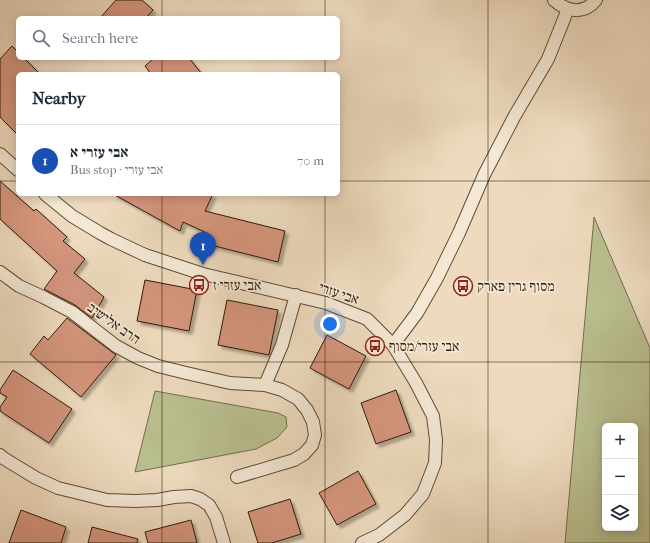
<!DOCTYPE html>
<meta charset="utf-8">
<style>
:root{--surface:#fff;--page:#f2f2f3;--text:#1f2937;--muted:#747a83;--line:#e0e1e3;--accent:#1a73e8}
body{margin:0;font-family:"IM FELL French Canon","Frank Ruhl Libre",serif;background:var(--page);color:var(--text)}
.controls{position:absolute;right:12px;bottom:12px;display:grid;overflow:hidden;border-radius:6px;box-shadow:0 2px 10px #0003}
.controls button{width:36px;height:36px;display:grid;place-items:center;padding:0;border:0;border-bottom:1px solid var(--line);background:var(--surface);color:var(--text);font:20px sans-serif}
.you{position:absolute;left:330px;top:324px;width:14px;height:14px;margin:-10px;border:3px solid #fff;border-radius:50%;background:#1a73e8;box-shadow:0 0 0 6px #1a73e833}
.badge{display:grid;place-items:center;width:26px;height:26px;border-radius:50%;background:var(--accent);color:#fff;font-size:13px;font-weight:700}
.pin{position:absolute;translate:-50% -33px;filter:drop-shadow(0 1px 2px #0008)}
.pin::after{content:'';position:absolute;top:21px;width:14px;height:12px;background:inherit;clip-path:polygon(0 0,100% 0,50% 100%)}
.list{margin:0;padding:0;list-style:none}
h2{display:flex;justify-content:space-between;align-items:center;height:52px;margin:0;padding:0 16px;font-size:17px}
h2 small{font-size:13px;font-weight:400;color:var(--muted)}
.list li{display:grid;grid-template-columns:26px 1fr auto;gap:12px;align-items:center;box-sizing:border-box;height:72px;padding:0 16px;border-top:1px solid var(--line)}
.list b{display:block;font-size:15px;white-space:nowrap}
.list p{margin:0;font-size:13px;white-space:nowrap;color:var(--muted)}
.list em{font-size:13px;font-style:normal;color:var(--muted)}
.icon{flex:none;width:22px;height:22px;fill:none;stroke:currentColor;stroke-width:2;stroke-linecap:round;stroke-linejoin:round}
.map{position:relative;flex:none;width:650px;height:543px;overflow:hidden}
.search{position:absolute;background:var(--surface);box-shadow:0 2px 10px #0003;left:16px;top:16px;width:324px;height:44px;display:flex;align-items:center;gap:10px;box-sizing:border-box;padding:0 14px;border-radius:6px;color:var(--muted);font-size:15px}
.panel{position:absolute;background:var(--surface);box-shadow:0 2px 10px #0003;left:16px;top:72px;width:324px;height:124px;border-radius:6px}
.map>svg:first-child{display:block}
.green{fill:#bac091;stroke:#746e4d;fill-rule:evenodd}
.building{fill:#d4957d;stroke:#2d1b09;filter:url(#shadow)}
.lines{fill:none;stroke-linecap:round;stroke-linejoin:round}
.minor-casing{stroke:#5d4b36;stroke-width:14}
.minor{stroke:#f4e8d5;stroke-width:12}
.grid{fill:none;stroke:#2d1b09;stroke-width:1;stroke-opacity:0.55}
.labels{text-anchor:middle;stroke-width:3.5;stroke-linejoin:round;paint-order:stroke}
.poi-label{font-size:14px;fill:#2d1b09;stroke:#f4e8d5;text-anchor:start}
.street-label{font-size:14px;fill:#2d1b09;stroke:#f4e8d5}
</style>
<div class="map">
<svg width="650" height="543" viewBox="0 0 650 543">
<defs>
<filter id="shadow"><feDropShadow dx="3.5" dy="3.5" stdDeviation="1" flood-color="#0004"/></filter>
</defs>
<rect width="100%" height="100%" fill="#eedbbf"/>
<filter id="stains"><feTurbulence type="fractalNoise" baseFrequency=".005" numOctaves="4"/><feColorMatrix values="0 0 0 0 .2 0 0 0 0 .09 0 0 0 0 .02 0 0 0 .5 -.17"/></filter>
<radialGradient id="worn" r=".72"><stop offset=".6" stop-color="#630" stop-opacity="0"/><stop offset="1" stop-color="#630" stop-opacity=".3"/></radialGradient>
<path class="green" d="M594 217 650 348V543H565ZM605 426H635V528H605Z
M155 391 278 413 286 417 287 427 277 438 256 449 135 472Z"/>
<path class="building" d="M116 0H142L153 10 146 18H100Z
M12 46 18 52V58H24L40 74H18V135L0 117V59Z
M154 58H189L202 74H151L145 66Z
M0 181 34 211 36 209 67 237 63 241 85 259 74 273 104 297 92 318 75 305 44 289 57 271 0 219Z
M113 194H213L205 211 285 231 278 262 207 244 209 234 183 222 180 231Z
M145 280 197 290 189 331 137 321Z
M227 300 278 310 269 355 218 345Z
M67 318 116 355 81 397 30 354 44 336 48 340Z
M327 335 366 356 349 389 310 368Z
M13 370 72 409 49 443 0 411V407L7 397 0 393V390Z
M396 390 411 432 376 444 361 403Z
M358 471 376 504 337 525 319 493Z
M290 499 301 534 272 543H258L248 512Z
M21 510 66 527 61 543H9Z
M191 520 197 543H148L145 532Z
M92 527 138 539 137 543H88Z"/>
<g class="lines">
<g class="minor-casing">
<path id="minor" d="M554 0C567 12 584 15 596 0
M0 154 18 170
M45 194 72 216 100 233 111 239 145 255 203 274 326 303 367 319 393 345 416 383 433 416 436 440 435 463 423 494 405 515 379 535 362 543
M0 272 19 286 43 297 72 312 116 346 138 358 158 366 186 373 230 383 265 385 282 345 296 295
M393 345 417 313 437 278 459 233 484 175 514 117 548 59 568 9
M0 455 3 458 36 478 58 488 107 500 135 501 157 500 174 497 191 496 200 499 209 505 216 517 224 543
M237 477 294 460 304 454 312 445 315 435 313 422 307 410 298 399 282 390 265 385"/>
</g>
<use href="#minor" class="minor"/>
</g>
<path class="grid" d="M162 0V18M325 0V18M488 0V543M162 58V74M325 58V74M0 181H18M338 181H650M162 194V543M325 194V543M0 362H650"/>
<defs>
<g id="bus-ring" transform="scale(1)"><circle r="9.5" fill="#f4e8d5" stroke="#8f2418" stroke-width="1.5"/><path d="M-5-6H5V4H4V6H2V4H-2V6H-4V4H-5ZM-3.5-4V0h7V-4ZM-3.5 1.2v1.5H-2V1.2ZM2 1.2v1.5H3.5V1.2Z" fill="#8f2418"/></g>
</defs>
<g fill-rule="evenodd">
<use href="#bus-ring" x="199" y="285"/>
<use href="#bus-ring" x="463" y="286"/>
<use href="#bus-ring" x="375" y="346"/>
</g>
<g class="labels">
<g class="poi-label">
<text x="213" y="290">אבי עזרי ז</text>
<text x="477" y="291">מסוף גרין פארק</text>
<text x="389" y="351">אבי עזרי/מסוף</text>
</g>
<g class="street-label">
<text transform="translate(339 293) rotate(19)" y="5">אבי עזרי</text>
<text transform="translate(114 323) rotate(35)" y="5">הרב אלישיב</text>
</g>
</g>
<rect width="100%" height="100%" filter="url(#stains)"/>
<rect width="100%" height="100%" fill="url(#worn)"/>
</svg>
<div class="controls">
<button>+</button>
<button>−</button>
<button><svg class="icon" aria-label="layers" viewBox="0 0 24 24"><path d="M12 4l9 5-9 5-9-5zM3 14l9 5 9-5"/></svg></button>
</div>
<div class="you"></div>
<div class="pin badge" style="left:203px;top:265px;background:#1a4fb4">1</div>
<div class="search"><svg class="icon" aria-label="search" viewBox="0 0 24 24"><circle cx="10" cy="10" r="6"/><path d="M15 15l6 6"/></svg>Search here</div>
<section class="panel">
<h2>Nearby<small></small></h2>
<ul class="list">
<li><span class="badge" style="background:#1a4fb4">1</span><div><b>אבי עזרי א</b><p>Bus stop · אבי עזרי</p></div><em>70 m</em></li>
</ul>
</section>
</div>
